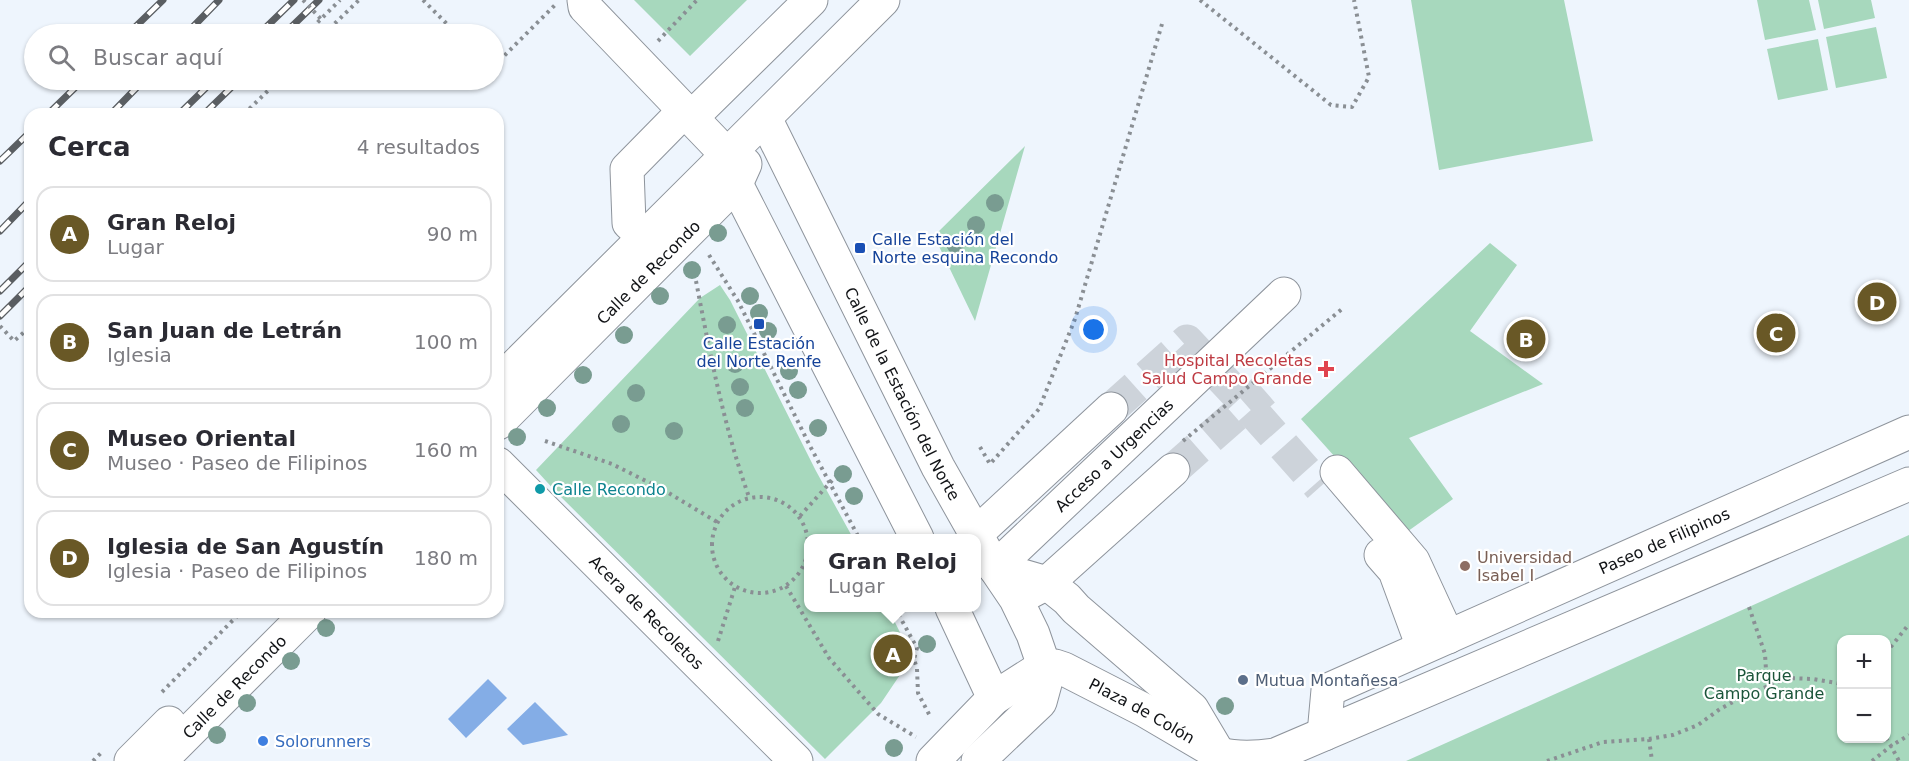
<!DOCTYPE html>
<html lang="es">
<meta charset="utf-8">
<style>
:root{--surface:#fff;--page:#f2f2f3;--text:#2b2b33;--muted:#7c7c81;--line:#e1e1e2;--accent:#695826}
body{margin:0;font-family:"DejaVu Sans",sans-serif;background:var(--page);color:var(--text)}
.controls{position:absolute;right:18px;bottom:18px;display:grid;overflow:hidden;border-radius:12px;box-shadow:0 2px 4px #0004}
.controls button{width:54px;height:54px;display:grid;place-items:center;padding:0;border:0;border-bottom:2px solid var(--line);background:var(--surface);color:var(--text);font:30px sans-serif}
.you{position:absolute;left:1094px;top:330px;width:21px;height:21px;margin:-15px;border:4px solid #fff;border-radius:50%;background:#1a73e8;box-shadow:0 0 0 9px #1a73e833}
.badge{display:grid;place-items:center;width:39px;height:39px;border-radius:50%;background:var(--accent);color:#fff;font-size:20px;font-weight:700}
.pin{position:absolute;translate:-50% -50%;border:3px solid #fff;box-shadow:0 2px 6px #0006}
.popup{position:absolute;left:804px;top:534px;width:177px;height:78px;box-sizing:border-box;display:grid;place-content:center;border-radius:12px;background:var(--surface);filter:drop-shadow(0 2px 4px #0005);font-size:20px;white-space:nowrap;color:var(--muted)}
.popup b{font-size:22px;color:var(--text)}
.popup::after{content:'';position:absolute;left:50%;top:100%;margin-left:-12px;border:12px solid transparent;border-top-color:var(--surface)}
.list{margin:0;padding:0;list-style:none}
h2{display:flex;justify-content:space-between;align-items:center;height:78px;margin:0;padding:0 24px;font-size:26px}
h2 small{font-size:20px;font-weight:400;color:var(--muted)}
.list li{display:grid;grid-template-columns:39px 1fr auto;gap:18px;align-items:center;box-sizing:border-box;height:96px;margin:0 12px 12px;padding:0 12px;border:2px solid var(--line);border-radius:18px}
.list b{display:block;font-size:22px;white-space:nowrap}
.list p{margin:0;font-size:20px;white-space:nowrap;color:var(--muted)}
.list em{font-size:20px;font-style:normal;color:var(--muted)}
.icon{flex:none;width:33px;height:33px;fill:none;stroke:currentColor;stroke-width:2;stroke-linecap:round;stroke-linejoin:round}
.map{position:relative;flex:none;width:1909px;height:761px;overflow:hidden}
.search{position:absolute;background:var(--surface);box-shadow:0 2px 4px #0004;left:24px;top:24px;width:480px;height:66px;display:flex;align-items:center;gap:15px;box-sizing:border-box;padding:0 21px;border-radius:33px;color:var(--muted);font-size:22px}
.panel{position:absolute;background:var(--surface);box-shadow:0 2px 4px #0004;left:24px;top:108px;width:480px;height:510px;border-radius:18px}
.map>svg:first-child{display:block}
.green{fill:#a7d8bd;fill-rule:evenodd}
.water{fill:#84ade6}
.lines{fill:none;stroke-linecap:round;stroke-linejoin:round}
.minor-tunnel{stroke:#cdd3da;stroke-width:33;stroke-dasharray:33 16;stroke-linecap:butt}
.minor-casing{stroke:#8e949c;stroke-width:35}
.path{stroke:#8a8f94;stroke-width:4;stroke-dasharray:3 4.5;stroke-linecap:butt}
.minor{stroke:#fff;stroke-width:33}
.rail-casing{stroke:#5a5e62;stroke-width:7}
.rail{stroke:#fff;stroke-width:4.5;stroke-dasharray:14;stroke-linecap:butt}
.path-bridge{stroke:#8a8f94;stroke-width:4;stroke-dasharray:3 4.5;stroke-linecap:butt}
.tree{fill:#799c91}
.transit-dot{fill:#1a4fb4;stroke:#fff;stroke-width:2}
.health-dot{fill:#e0444e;stroke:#fff;stroke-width:2}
.culture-dot{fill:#0f9aa8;stroke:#fff;stroke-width:2}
.education-dot{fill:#8d6e63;stroke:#fff;stroke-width:2}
.service-dot{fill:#5c6f8a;stroke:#fff;stroke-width:2}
.shop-dot{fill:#3f7fe0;stroke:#fff;stroke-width:2}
.labels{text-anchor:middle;stroke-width:4.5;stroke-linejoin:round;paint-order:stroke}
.transit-label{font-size:16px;fill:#164399;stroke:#fff;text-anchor:start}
.street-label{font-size:16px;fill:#111316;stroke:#fff}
.health-label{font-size:16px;fill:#be3a42;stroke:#fff;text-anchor:end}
.culture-label{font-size:16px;fill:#0d838f;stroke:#fff;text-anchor:start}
.education-label{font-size:16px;fill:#785e54;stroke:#fff;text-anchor:start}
.park-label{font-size:16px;fill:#1a5439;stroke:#fff}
.service-label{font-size:16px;fill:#4e5e75;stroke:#fff;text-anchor:start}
.shop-label{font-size:16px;fill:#366cbe;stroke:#fff;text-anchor:start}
</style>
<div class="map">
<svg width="1909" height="761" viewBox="0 0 1909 761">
<rect width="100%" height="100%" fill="#eef5fd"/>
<path class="green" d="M634 0H747L690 56Z
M1411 0H1564L1593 141 1439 170Z
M1757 0H1809L1816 30 1765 40Z
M1818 0H1871L1875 18 1824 29Z
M1876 27 1887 78 1836 88 1826 37Z
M1818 39 1828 90 1778 100 1767 49Z
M1025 146 975 321 935 238 936 234Z
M1490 243 1517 265 1470 331 1543 384 1409 438 1453 499 1404 534 1301 419Z
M720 285 730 300 816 471 853 538H809V608H888L912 657 881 703 825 759 557 493 536 470 700 298Z
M1909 535V761H1406ZM1842 640H1886V738H1842Z"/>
<path class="water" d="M488 679 507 698 466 738 448 719Z
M535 702 568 735 523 745 507 729Z"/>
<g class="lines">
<path class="minor-tunnel" d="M1111 409 1187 341 1247 405 1320 487
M1173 470 1264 390"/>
<g class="minor-casing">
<g id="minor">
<path d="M584 0 585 7 728 156 736 184 917 538"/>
<path d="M692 117 811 0"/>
<path id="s1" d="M765 118 938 467 995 568 1016 599 1033 634 1044 666 1046 680 1040 702 978 761"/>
<path d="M644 237 629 223 627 169 685 110"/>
<path d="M498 383 883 0"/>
<path id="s2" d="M498 423 736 184 745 164"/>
<path id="s3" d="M498 464 796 761"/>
<path d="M1337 472 1413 561 1448 637"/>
<path d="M976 534 1111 409"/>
<path d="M1381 555 1395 571 1423 647"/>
<path id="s4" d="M995 568 1284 294"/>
<path d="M995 568 1047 583 1067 599 1076 609 1192 709 1217 751"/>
<path d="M1028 593 1047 583 1173 470"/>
<path d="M952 608 994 698"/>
<path id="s5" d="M1324 734 1328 690 1909 432"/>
<path d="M131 761 169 723"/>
<path id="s6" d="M160 761 309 612"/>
<path id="s7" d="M933 761 994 698 1044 666H1055L1064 669 1144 710 1219 754C1238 759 1255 758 1275 755L1909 484"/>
</g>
</g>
<path class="path" d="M423 0 457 34
M1200 0 1331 105 1352 107 1369 77 1354 0
M307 33 340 0
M324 34 359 0
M658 41 697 0
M494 66 555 5
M244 114 279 80
M709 255 738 301 810 446 859 538
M696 281C710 354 724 427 749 497
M25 298 30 302
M0 326 14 341 30 327
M545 441 612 464 662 489 717 522
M1183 441 1342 309
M980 447 990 464 1039 409 1075 319 1162 24
M712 545a48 48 0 1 1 96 0a48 48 0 1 1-96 0Z
M800 516 845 466
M786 586 829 658 878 714 916 737
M1749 607 1765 654 1767 686
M895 608 917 648 914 659 917 669 918 693 931 718
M718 641 735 587
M1886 653 1909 624
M162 692 241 612
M1886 738 1891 746 1909 735
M1649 739 1652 761
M93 761 101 753
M1547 761 1603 742 1649 739 1673 735 1698 725 1720 709 1744 696 1788 678 1813 679 1842 684
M1872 761 1891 746 1899 761"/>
<use href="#minor" class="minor"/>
<g class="rail-casing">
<path id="rail" d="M128 34 163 0
M186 34 219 0
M259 34 294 0
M284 34 319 0
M48 114 83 80
M111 114 144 80
M179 114 214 80
M204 114 239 80
M0 161 30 132
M0 231 30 200
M0 291 30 261
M0 316 30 286"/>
</g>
<use href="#rail" class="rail"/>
<path class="path-bridge" d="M303 0 321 19"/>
</g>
<g class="tree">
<circle cx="995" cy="203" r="9"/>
<circle cx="976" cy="225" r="9"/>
<circle cx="718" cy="233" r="9"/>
<circle cx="955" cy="244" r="9"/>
<circle cx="692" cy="270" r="9"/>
<circle cx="660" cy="296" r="9"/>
<circle cx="750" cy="296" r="9"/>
<circle cx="759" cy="313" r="9"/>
<circle cx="727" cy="325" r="9"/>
<circle cx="768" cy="331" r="9"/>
<circle cx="624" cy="335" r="9"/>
<circle cx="735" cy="364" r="9"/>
<circle cx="789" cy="371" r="9"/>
<circle cx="583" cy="375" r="9"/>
<circle cx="740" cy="387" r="9"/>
<circle cx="798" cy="390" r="9"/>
<circle cx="636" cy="393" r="9"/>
<circle cx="547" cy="408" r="9"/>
<circle cx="745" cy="408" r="9"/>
<circle cx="621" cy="424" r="9"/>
<circle cx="818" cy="428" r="9"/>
<circle cx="674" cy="431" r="9"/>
<circle cx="517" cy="437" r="9"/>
<circle cx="843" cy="474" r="9"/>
<circle cx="854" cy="496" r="9"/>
<circle cx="326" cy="628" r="9"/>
<circle cx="927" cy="644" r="9"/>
<circle cx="291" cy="661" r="9"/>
<circle cx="247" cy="703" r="9"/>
<circle cx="1225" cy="706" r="9"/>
<circle cx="217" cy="735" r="9"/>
<circle cx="894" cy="748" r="9"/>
</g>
<g class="transit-dot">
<rect x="854" y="242" width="12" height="12" rx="3"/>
<rect x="753" y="318" width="12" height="12" rx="3"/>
</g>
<path class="health-dot" d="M1323 360h6v6h6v6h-6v6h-6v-6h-6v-6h6z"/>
<circle class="culture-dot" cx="540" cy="489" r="6"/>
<circle class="education-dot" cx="1465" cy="566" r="6"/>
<circle class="service-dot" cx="1243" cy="680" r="6"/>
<circle class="shop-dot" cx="263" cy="741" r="6"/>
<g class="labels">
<g class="transit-label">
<text x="872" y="245">Calle Estación del<tspan x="872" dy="18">Norte esquina Recondo</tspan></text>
<text x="759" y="349" text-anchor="middle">Calle Estación<tspan x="759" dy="18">del Norte Renfe</tspan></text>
</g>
<g class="street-label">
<text dy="6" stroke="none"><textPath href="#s2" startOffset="213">Calle de Recondo</textPath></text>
<text dy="6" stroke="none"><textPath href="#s1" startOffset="308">Calle de la Estación del Norte</textPath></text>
<text dy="6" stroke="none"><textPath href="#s4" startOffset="164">Acceso a Urgencias</textPath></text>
<text dy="6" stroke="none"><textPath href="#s5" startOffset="412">Paseo de Filipinos</textPath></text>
<text dy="6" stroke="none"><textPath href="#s3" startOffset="210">Acera de Recoletos</textPath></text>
<text dy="6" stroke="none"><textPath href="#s6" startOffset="105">Calle de Recondo</textPath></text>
<text dy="6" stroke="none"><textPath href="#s7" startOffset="256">Plaza de Colón</textPath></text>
</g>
<g class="health-label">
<text x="1312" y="366">Hospital Recoletas<tspan x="1312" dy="18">Salud Campo Grande</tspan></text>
</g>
<g class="culture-label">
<text x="552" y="495">Calle Recondo</text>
</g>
<g class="education-label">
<text x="1477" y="563">Universidad<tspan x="1477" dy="18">Isabel I</tspan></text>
</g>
<g class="park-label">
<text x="1764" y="681">Parque<tspan x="1764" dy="18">Campo Grande</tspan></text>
</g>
<g class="service-label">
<text x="1255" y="686">Mutua Montañesa</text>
</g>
<g class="shop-label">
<text x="275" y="747">Solorunners</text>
</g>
</g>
</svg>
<div class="controls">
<button>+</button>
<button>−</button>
</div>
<div class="you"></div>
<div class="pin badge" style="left:893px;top:654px">A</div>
<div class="popup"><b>Gran Reloj</b>Lugar</div>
<div class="pin badge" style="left:1526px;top:339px">B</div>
<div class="pin badge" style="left:1776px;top:333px">C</div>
<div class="pin badge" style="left:1877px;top:302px">D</div>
<div class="search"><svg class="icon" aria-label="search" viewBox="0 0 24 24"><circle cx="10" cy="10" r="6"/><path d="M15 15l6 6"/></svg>Buscar aquí</div>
<section class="panel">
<h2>Cerca<small>4 resultados</small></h2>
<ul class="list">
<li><span class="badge">A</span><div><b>Gran Reloj</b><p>Lugar</p></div><em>90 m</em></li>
<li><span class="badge">B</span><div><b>San Juan de Letrán</b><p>Iglesia</p></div><em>100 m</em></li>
<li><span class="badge">C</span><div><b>Museo Oriental</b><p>Museo · Paseo de Filipinos</p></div><em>160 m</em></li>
<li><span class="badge">D</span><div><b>Iglesia de San Agustín</b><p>Iglesia · Paseo de Filipinos</p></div><em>180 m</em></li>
</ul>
</section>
</div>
